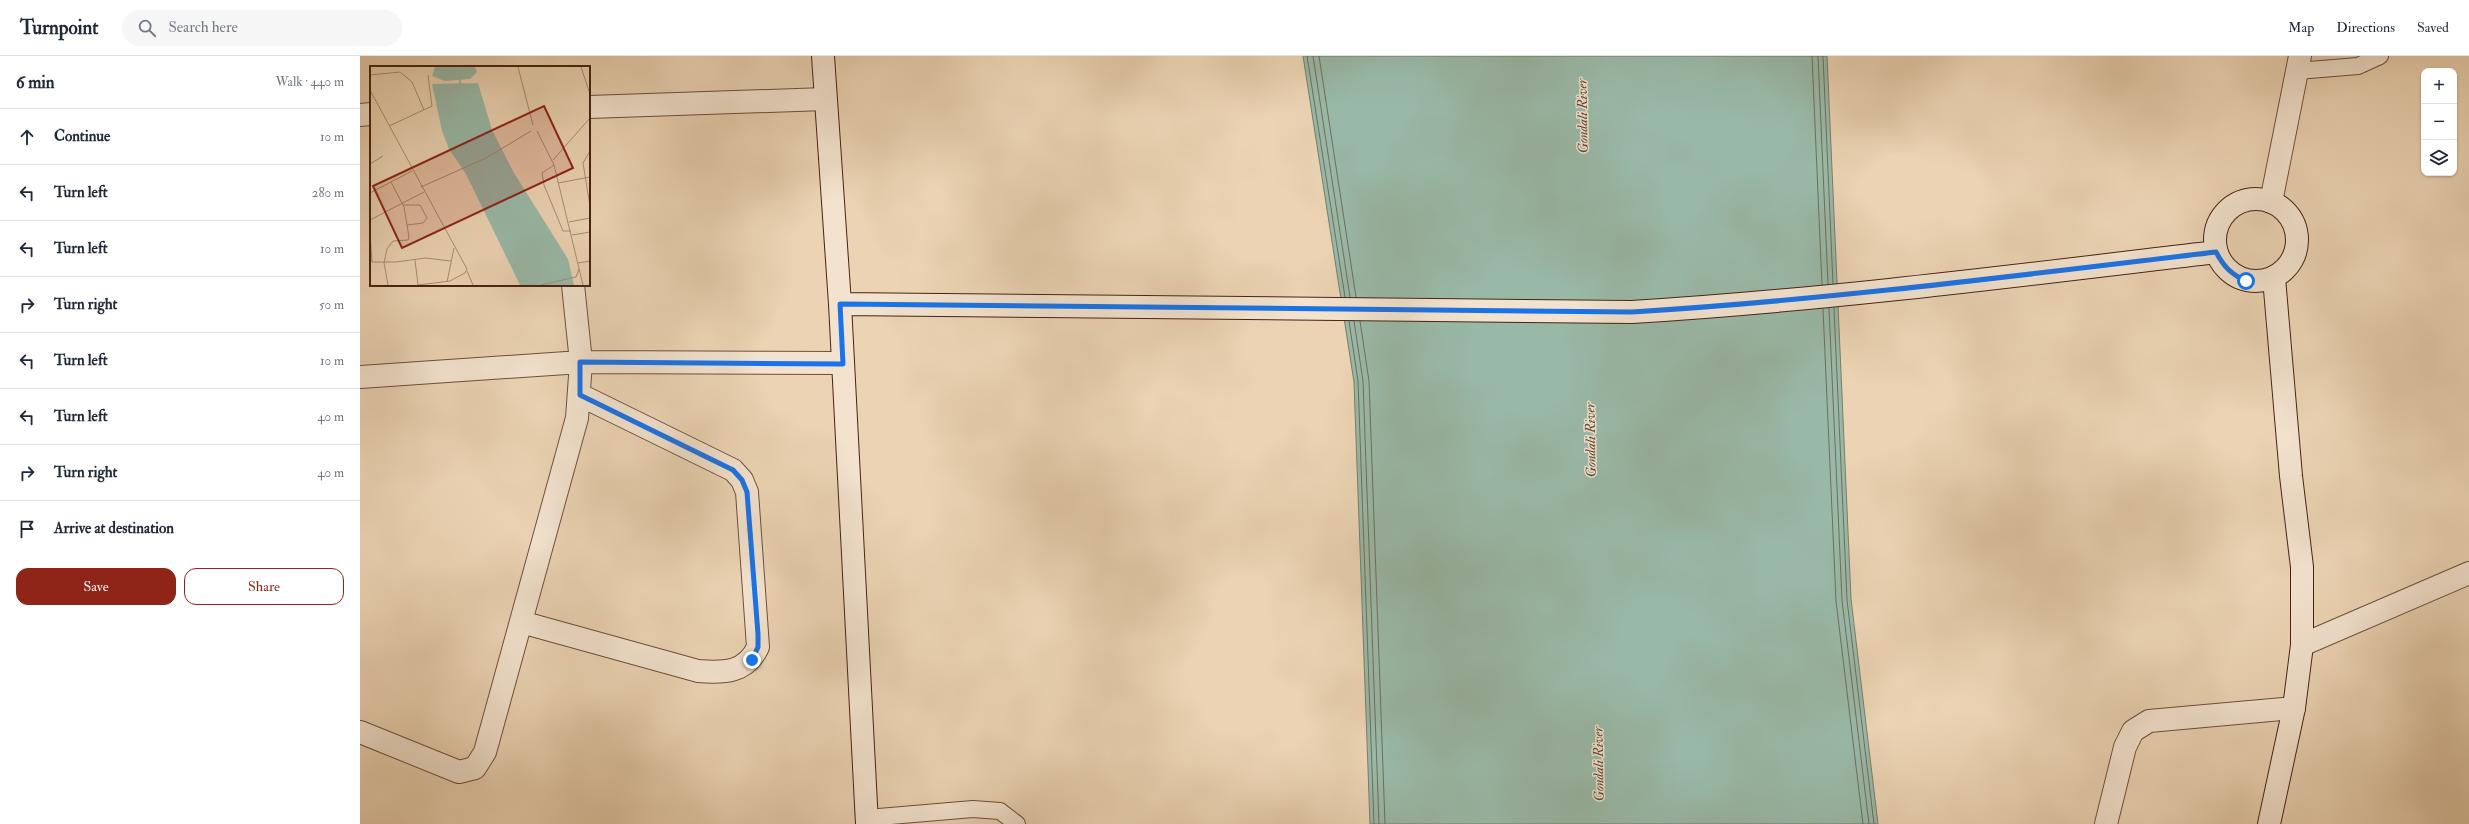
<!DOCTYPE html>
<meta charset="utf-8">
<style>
:root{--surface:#fff;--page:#f6f6f7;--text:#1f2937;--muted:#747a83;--line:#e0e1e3;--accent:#8f2418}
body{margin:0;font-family:"IM FELL Double Pica",serif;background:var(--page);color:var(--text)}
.controls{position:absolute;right:12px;top:12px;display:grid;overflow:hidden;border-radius:8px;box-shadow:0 1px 3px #0004}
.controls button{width:36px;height:36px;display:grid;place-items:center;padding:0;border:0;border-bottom:1px solid var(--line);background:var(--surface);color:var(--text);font:20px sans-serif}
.stop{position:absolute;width:12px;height:12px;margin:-9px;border:3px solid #1a73e8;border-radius:50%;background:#fff}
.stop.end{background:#1a73e8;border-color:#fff;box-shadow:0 1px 4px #0008}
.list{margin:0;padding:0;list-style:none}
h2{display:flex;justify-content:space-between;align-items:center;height:52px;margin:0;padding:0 16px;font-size:17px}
h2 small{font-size:13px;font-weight:400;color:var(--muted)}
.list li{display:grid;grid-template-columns:26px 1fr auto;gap:12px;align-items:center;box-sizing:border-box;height:56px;padding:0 16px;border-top:1px solid var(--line)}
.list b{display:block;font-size:15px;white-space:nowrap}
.list em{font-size:13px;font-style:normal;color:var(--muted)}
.actions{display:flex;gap:8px;padding:12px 16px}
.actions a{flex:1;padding:9px 0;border:1px solid var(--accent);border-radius:12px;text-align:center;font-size:14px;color:var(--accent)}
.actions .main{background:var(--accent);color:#fff}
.icon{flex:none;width:22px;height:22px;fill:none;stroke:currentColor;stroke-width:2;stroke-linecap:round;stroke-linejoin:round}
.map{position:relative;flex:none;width:2109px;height:768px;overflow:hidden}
header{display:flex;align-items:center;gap:24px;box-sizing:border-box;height:56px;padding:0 20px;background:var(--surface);border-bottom:1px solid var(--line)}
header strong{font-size:19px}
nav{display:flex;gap:22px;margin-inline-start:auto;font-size:14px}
.search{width:280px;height:36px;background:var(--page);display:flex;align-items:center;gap:10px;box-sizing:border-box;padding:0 14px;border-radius:22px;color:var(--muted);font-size:15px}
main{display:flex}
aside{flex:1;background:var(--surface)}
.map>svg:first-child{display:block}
.water{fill:#99b9a8;stroke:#787d6c}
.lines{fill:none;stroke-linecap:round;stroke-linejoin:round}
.shore{stroke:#706e5c;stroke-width:1}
.lane-casing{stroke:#6f503a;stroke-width:18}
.street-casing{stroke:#6f503a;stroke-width:24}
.secondary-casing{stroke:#462411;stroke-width:24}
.lane{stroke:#f2e2ce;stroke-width:16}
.street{stroke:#f2e2ce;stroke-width:22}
.secondary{stroke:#f2e2ce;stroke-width:22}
.route{stroke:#1a73e8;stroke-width:5}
.labels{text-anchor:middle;stroke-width:3;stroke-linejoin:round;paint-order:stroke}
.water-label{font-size:14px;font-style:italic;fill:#5b4937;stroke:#f2e2ce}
.inset-river{fill:none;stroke:#99b9a8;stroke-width:2}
.inset-road{fill:none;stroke:#a98d72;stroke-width:1}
.view{fill:#8f2418;fill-opacity:0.15;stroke:#8f2418;stroke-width:2}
.inset-edge{fill:none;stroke:#462411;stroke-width:2}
</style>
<header>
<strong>Turnpoint</strong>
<div class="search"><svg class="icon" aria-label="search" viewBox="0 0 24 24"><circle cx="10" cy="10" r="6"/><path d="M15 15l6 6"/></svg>Search here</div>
<nav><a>Map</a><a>Directions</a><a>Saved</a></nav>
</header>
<main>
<aside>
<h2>6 min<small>Walk · 440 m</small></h2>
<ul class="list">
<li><svg class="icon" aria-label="ahead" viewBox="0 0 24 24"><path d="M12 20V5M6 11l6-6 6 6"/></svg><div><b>Continue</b></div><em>10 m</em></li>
<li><svg class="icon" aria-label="left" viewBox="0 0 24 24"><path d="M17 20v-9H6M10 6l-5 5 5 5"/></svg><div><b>Turn left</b></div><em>280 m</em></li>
<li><svg class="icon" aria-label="left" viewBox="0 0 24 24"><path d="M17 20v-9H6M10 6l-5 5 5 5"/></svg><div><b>Turn left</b></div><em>10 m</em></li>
<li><svg class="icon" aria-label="right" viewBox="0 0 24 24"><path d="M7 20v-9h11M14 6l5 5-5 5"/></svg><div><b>Turn right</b></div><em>50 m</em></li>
<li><svg class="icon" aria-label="left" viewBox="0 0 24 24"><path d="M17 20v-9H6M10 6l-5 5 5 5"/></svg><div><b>Turn left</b></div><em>10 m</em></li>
<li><svg class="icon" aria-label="left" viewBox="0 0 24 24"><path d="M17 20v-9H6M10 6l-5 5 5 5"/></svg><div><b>Turn left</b></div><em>40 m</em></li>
<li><svg class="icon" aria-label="right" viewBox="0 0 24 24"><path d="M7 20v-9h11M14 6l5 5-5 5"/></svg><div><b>Turn right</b></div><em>40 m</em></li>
<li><svg class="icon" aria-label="arrive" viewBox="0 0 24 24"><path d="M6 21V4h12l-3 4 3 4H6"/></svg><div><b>Arrive at destination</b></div></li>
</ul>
<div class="actions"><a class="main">Save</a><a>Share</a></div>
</aside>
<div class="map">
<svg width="2109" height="768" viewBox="0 0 2109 768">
<rect width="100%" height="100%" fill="#ebd3b3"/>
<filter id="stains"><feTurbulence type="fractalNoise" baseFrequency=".005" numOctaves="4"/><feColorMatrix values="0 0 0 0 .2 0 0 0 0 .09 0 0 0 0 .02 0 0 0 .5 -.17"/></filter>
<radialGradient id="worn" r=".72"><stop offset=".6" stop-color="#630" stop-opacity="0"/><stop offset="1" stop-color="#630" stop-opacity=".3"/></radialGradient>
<path class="water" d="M943 0H1467L1491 543 1518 768H1010L994 326Z"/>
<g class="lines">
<path class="shore" d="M947 0 985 241
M953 0 990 241
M959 0 996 241
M1452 0 1462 229
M1458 0 1468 228
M1463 0 1473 228
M1469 252 1482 544 1509 768
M1474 252 1487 544 1514 768
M1463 253 1476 545 1503 768
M989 265 998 325 1014 768
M994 265 1003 325 1019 768
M1000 265 1009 325 1025 768"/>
<g class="lane-casing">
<path id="lane" d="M1937 15 1998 10 2020 0
M507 762 613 753 640 755 657 768"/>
</g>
<g class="street-casing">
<path id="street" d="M229 51 465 43
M0 59 11 58
M1911 146 1940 0
M0 321 221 306 483 307
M161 566 338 615C364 617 386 617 398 591L387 436 382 424 373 414 220 339
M1942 589 2109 517
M0 676 99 716 115 712 125 696 217 362 221 306 213 229
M1746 768 1765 691 1773 675 1789 665 1934 652"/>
</g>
<g class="secondary-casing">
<path id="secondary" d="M463 0 480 248 507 768
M1855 184a41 41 0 1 1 82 0a41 41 0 1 1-82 0Z
M480 248 1272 256C1467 244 1662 219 1856 196
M1909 768 1934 652 1942 589V511L1931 420 1914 222"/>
</g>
<use href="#lane" class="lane"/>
<use href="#street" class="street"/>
<use href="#secondary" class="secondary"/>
</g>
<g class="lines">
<path class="route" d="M392 604 398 591V578L387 436 382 424 373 414 220 339V306L483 308 480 248 1272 256C1467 244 1662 219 1856 196 1864 211 1871 218 1886 225"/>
</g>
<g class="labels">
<g class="water-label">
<text transform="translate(1222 60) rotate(-91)" y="5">Gondali River</text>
<text transform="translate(1230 384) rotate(-91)" y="5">Gondali River</text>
<text transform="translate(1238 708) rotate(-91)" y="5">Gondali River</text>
</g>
</g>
<g transform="translate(10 10)">
<rect width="220" height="220" fill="#ebd3b3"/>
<path d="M65 1H105L107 6 100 13 75 15 62 10ZM108 17 122 64 144 107 198 193 204 219H150L96 108 79 83 72 65 62 18Z" fill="#99b9a8"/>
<path class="inset-river" d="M88 1 91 24"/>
<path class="inset-road" d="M148 1 163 59M211 1 220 28M0 9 30 6 42 16 54 44M0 24 97 203 95 207 80 215 48 219M19 60 62 40 58 9M167 65 184 99 213 219M220 85 213 97 220 140M183 94 220 52M0 98 13 90M184 99 172 107 174 119 193 165H201M188 117 220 111M51 121 116 92 161 65M0 127 42 105M33 139H50L57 152 53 157 37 159M0 154 54 126M199 156 220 152M0 166 2 196M202 169 220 166M45 194 48 219M0 196H26L55 192 81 195M208 197 220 195M97 205 103 219M77 216 84 182M18 219 14 197 17 183 23 175 38 174 39 171 34 141 21 116M171 219 206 211 209 203"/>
<path class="view" d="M174 40 203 102 32 182 3 120Z"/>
<rect width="220" height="220" class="inset-edge"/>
</g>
<rect width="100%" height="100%" filter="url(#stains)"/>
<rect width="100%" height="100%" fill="url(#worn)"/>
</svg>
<div class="controls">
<button>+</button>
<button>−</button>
<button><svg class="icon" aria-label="layers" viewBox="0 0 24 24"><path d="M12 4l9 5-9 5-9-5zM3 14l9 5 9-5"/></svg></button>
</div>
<div class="stop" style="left:1886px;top:225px"></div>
<div class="stop end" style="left:392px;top:604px"></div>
</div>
</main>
